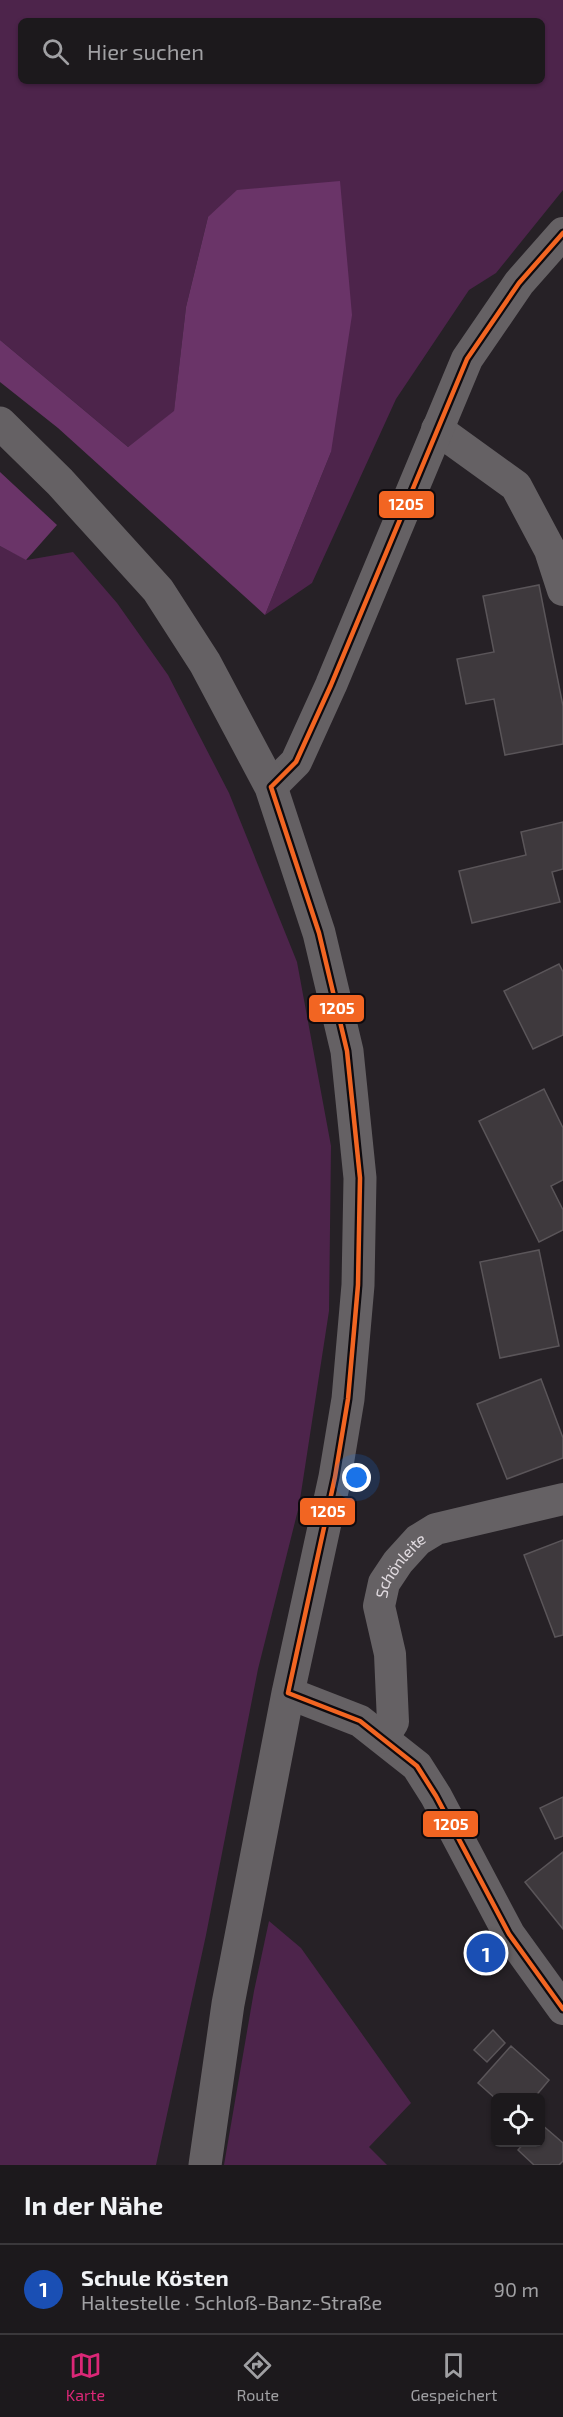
<!DOCTYPE html>
<html lang="de">
<meta charset="utf-8">
<style>
:root{--surface:#1c191c;--page:#292629;--text:#f1f3f6;--muted:#a0a0a3;--line:#3a383b;--accent:#db2777}
body{margin:0;font-family:"Exo 2",sans-serif;background:var(--page);color:var(--text)}
.controls{position:absolute;right:18px;bottom:18px;display:grid;overflow:hidden;border-radius:9px;box-shadow:0 2px 4px #0004}
.controls button{width:54px;height:54px;display:grid;place-items:center;padding:0;border:0;border-bottom:2px solid var(--line);background:var(--surface);color:var(--text);font:30px sans-serif}
.you{position:absolute;left:357px;top:1478px;width:21px;height:21px;margin:-15px;border:4px solid #fff;border-radius:50%;background:#1a73e8;box-shadow:0 0 0 9px #1a73e833}
.badge{display:grid;place-items:center;width:39px;height:39px;border-radius:50%;background:var(--accent);color:#fff;font-size:20px;font-weight:700}
.pin{position:absolute;translate:-50% -50%;border:3px solid #fff;box-shadow:0 2px 6px #0006}
.list{margin:0;padding:0;list-style:none}
h2{display:flex;justify-content:space-between;align-items:center;height:78px;margin:0;padding:0 24px;font-size:26px}
h2 small{font-size:20px;font-weight:400;color:var(--muted)}
.list li{display:grid;grid-template-columns:39px 1fr auto;gap:18px;align-items:center;box-sizing:border-box;height:90px;padding:0 24px;border-top:2px solid var(--line)}
.list b{display:block;font-size:22px;white-space:nowrap}
.list p{margin:0;font-size:20px;white-space:nowrap;color:var(--muted)}
.list em{font-size:20px;font-style:normal;color:var(--muted)}
.icon{flex:none;width:33px;height:33px;fill:none;stroke:currentColor;stroke-width:2;stroke-linecap:round;stroke-linejoin:round}
.map{position:relative;flex:none;width:563px;height:2165px;overflow:hidden}
.search{position:absolute;background:var(--surface);box-shadow:0 2px 4px #0004;left:18px;right:18px;top:18px;height:66px;display:flex;align-items:center;gap:15px;box-sizing:border-box;padding:0 21px;border-radius:9px;color:var(--muted);font-size:22px}
.sheet{height:168px;background:var(--surface)}
nav{display:flex;justify-content:space-around;align-items:center;box-sizing:border-box;height:84px;border-top:2px solid var(--line);background:var(--surface);font-size:16px;color:var(--muted)}
nav a{display:grid;justify-items:center;gap:3px}
nav .on{color:var(--accent)}
.map>svg:first-child{display:block}
.green{fill:#4d244b;fill-rule:evenodd}
.forest{fill:#6a3468}
.building{fill:#3e393d;stroke:#5a5559;stroke-width:1.5}
.lines{fill:none;stroke-linecap:round;stroke-linejoin:round}
.minor{stroke:#656164;stroke-width:32}
.tertiary{stroke:#656164;stroke-width:33}
.bus-1-casing{stroke:#0e0a0e;stroke-width:9}
.bus-1{stroke:#f26522;stroke-width:4.5}
.labels{text-anchor:middle;stroke-width:6;stroke-linejoin:round;paint-order:stroke}
.street-label{font-size:16px;fill:#e1dbe0;stroke:#0e0a0e}
.line-badge{stroke:#0e0a0e;stroke-width:2}
.badge-label{font-size:16px;text-anchor:middle;font-weight:bold;fill:#fff}
</style>
<div class="map">
<svg width="563" height="2165" viewBox="0 0 563 2165">
<rect width="100%" height="100%" fill="#262126"/>
<path class="green" d="M0 0H563V190L496 273 469 290 396 399 312 583 265 615 331 452 208 217 186 307 174 412 128 447 0 340ZM21 21H542V81H21Z
M0 546 27 560 73 552 117 603 168 675 229 793 297 962 331 1146 329 1311 299 1506 258 1669 206 1935 156 2165H0Z
M269 1921 301 1948 411 2103 369 2147 387 2165H224L254 1991Z"/>
<path class="forest" d="M340 181 352 315 331 452 265 615 58 428 0 382V340L128 447 174 411 186 307 208 217 237 190Z
M0 472 57 525 26 560 0 546Z"/>
<path class="building" d="M539 585 563 706V744L505 755 494 699 466 704 457 659 494 652 483 596Z
M563 822V869L552 872 560 902 472 923 459 871 526 855 521 832Z
M559 964 563 972V1035L533 1049 504 991Z
M544 1089 563 1128V1180L551 1186 563 1210V1230L539 1242 479 1121Z
M539 1250 559 1346 500 1358 480 1262Z
M541 1379 563 1438V1458L507 1479 477 1404Z
M563 1540V1635L555 1637 524 1555Z
M563 1797V1836L555 1839 540 1808Z
M563 1852V1929L525 1882Z
M493 2030 505 2043 487 2062 474 2050Z
M511 2046 549 2080 534 2098 496 2099 478 2083Z
M541 2124 563 2143V2161L559 2165H534L518 2150 525 2142H540Z"/>
<g class="lines">
<g class="minor">
<path d="M437 429 516 486 550 550 563 590"/>
<path d="M271 787 296 762 331 685 467 359 519 283 563 233"/>
<path d="M288 1693 360 1721 417 1766 436 1796 509 1934 563 2009"/>
<path id="s1" d="M383 1738 393 1722 390 1654 379 1606 384 1583 398 1562 418 1540 436 1529 563 1499"/>
</g>
<path class="tertiary" d="M0 423 60 482 158 590 205 663 271 787 319 933 347 1051 360 1178 358 1285 348 1399 335 1477 288 1693 228 2004 205 2165"/>
<g class="bus-1-casing">
<path id="bus-1" d="M271 787 319 933 347 1051 360 1178 358 1285 348 1399 335 1477 288 1693
M271 787 296 762 331 685 467 359 519 283 563 233
M288 1693 360 1721 417 1766 436 1796 509 1934 563 2009"/>
</g>
<use href="#bus-1" class="bus-1"/>
</g>
<g class="labels">
<g class="street-label">
<text dy="6" stroke="none"><textPath href="#s1" startOffset="183">Schönleite</textPath></text>
</g>
</g>
<g class="line-badge">
<rect x="378" y="490" width="57" height="29" rx="6" fill="#f26522"/>
<rect x="308" y="994" width="57" height="29" rx="6" fill="#f26522"/>
<rect x="299" y="1497" width="57" height="29" rx="6" fill="#f26522"/>
<rect x="422" y="1810" width="57" height="28" rx="6" fill="#f26522"/>
</g>
<g class="badge-label">
<text x="406" y="510">1205</text>
<text x="337" y="1014">1205</text>
<text x="328" y="1517">1205</text>
<text x="451" y="1830">1205</text>
</g>
</svg>
<div class="controls">
<button><svg class="icon" aria-label="locate" viewBox="0 0 24 24"><circle cx="12" cy="12" r="6"/><path d="M12 2v4M12 18v4M2 12h4M18 12h4"/></svg></button>
</div>
<div class="you"></div>
<div class="pin badge" style="left:486px;top:1953px;background:#1a4fb4">1</div>
<div class="search"><svg class="icon" aria-label="search" viewBox="0 0 24 24"><circle cx="10" cy="10" r="6"/><path d="M15 15l6 6"/></svg>Hier suchen</div>
</div>
<section class="sheet">
<h2>In der Nähe<small></small></h2>
<ul class="list">
<li><span class="badge" style="background:#1a4fb4">1</span><div><b>Schule Kösten</b><p>Haltestelle · Schloß-Banz-Straße</p></div><em>90 m</em></li>
</ul>
</section>
<nav>
<a class="on"><svg class="icon" aria-label="map" viewBox="0 0 24 24"><path d="M3 6l6-2 6 2 6-2v14l-6 2-6-2-6 2zM9 4v14M15 6v14"/></svg>Karte</a>
<a><svg class="icon" aria-label="directions" viewBox="0 0 24 24"><path d="M12 3l9 9-9 9-9-9zM9 14v-3h6M13 9l2 2-2 2"/></svg>Route</a>
<a><svg class="icon" aria-label="saved" viewBox="0 0 24 24"><path d="M7 4h10v16l-5-4-5 4z"/></svg>Gespeichert</a>
</nav>
